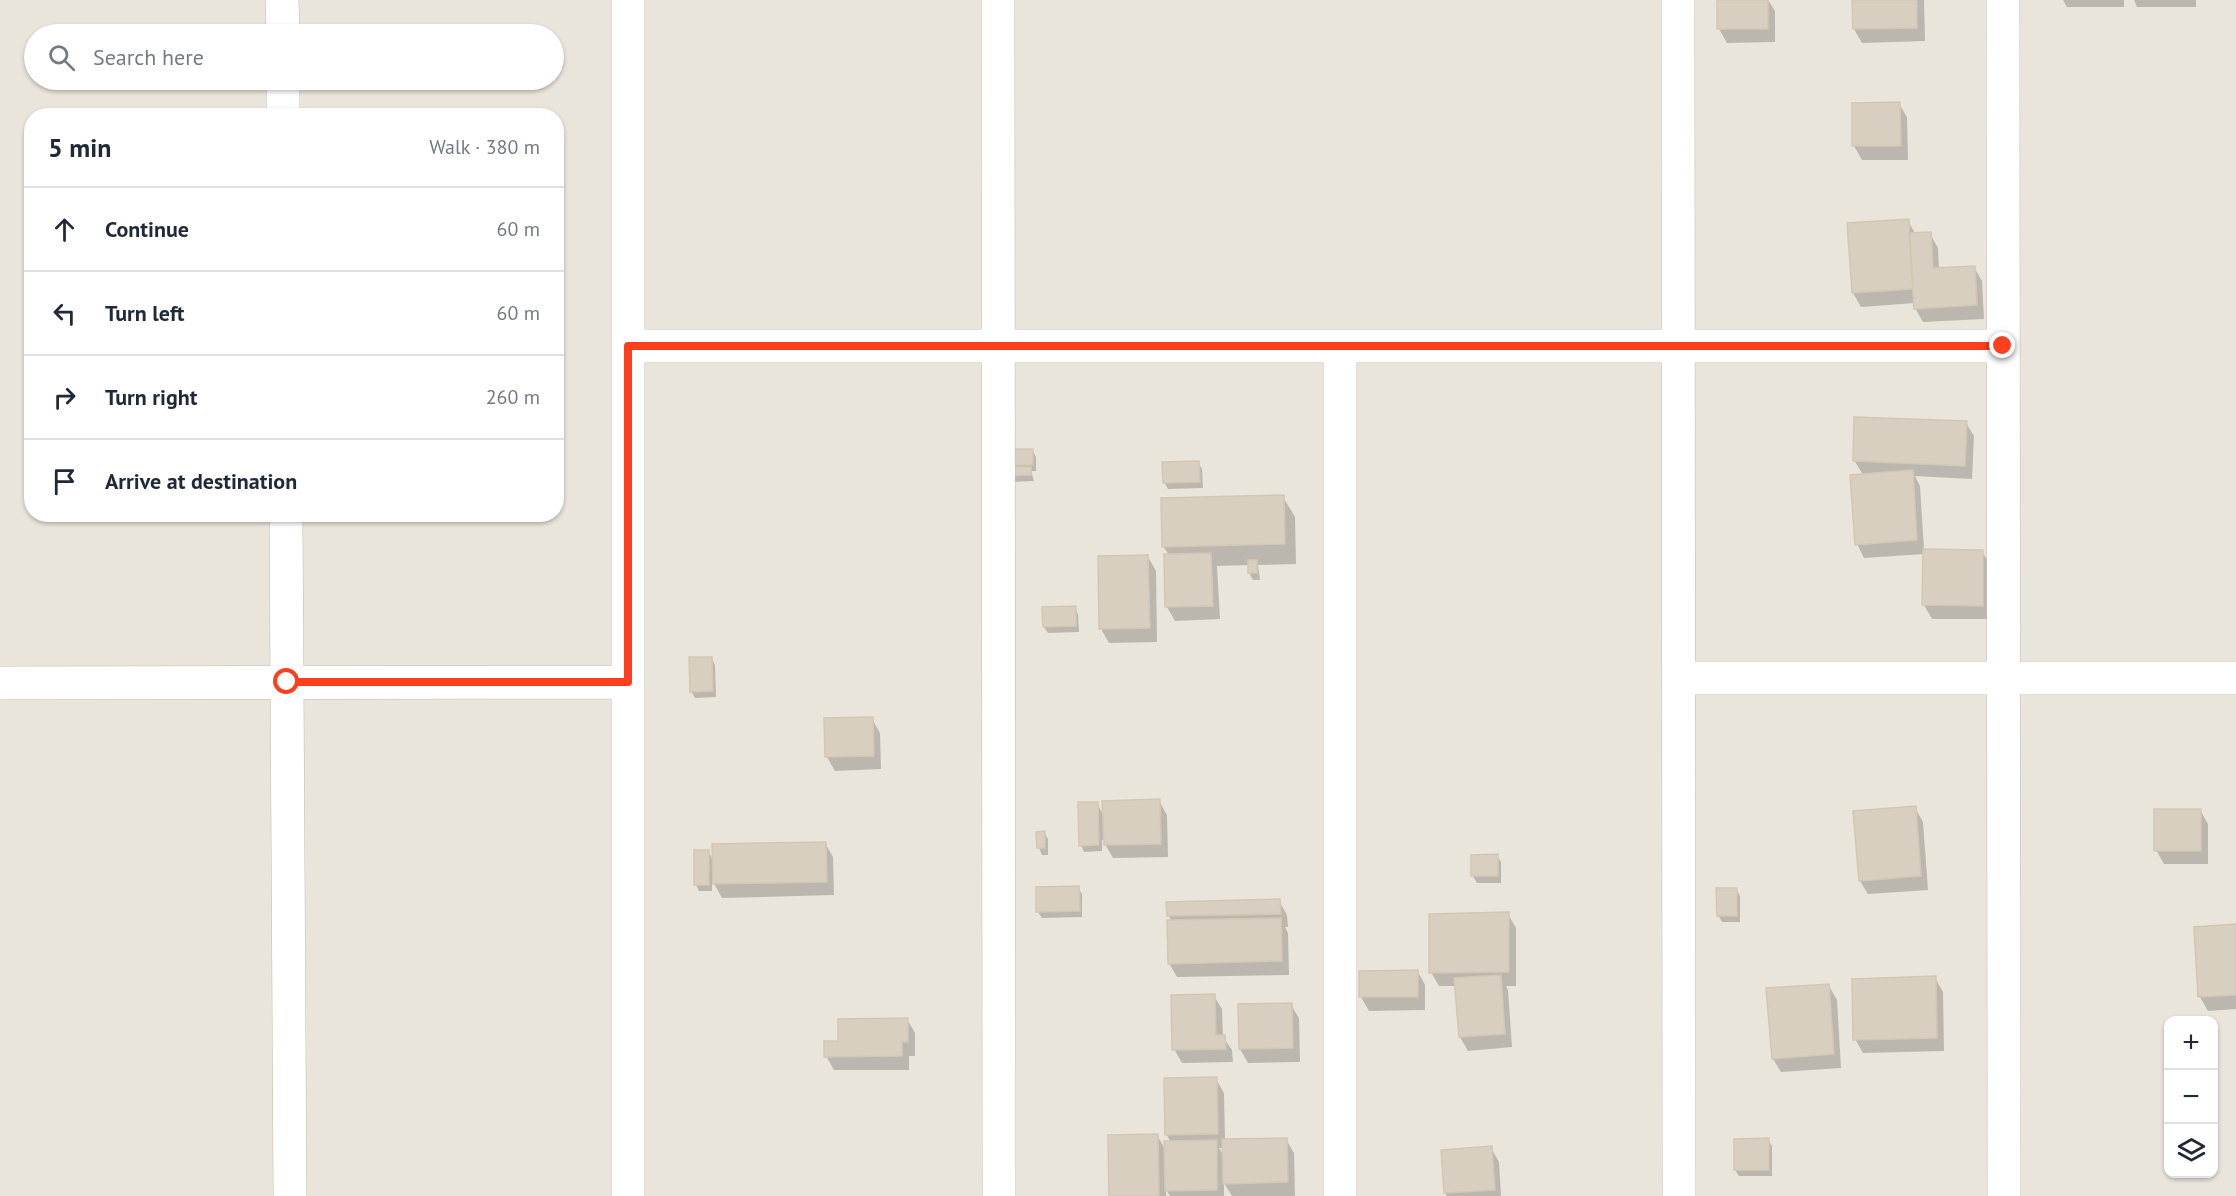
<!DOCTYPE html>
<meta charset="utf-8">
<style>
:root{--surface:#fff;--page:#f6f6f7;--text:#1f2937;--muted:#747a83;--line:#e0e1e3}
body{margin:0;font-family:"PT Sans",sans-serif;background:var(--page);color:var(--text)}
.controls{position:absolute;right:18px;bottom:18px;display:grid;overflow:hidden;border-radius:12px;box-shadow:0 2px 4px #0004}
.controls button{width:54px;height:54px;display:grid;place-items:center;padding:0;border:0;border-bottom:2px solid var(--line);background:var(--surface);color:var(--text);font:30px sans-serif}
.stop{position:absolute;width:18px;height:18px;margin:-14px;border:4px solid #fc3f1d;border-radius:50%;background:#fff}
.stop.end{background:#fc3f1d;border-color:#fff;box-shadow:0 2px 6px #0008}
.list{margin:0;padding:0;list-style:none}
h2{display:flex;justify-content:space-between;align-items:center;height:78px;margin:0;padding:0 24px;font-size:26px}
h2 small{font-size:20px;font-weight:400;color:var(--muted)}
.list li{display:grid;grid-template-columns:39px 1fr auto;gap:18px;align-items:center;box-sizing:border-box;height:84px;padding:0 24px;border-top:2px solid var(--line)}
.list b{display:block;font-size:22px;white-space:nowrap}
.list em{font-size:20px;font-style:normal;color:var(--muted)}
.icon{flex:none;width:33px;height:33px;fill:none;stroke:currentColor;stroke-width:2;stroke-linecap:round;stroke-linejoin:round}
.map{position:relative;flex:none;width:2236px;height:1196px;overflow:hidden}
.search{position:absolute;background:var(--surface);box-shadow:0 2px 4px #0004;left:24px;top:24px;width:540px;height:66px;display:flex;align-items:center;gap:15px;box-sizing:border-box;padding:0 21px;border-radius:33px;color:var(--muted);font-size:22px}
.panel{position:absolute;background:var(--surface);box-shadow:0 2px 4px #0004;left:24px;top:108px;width:540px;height:414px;border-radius:24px}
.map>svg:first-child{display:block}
.residential{fill:#eae5da;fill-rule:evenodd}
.shadow{fill:#0003;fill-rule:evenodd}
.building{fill:#d8cfc1;stroke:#d3c7b4;stroke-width:1.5}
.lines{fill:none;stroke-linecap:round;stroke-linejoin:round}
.minor-casing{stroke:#c2bbae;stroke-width:34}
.minor{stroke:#fff;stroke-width:33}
.route{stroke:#fc3f1d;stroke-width:8}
</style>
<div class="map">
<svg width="2236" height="1196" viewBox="0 0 2236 1196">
<rect width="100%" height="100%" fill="#f6f3ec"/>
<path class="residential" d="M0 0H2236V1196H0ZM34 34H554V80H34ZM32 116H556V514H32ZM2168 1020H2214V1174H2168Z"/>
<path class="shadow" d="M1718 0H1768L1775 11V42L1727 43 1719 29Z
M1854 0H1924L1925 41 1862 43 1854 29Z
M2063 0H2124V7H2067Z
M2134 0H2196V7H2137Z
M1899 104 1907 117 1908 160H1862L1854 146Z
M1908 221 1916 235 1930 234 1938 248 1939 269 1974 267 1982 281 1984 319 1923 322 1915 308V303L1861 307 1853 293Z
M1966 423 1974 436 1972 479 1915 476 1920 486 1924 550 1982 551 1990 565V619H1932L1924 605V554L1864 558 1857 544 1863 475 1854 460Z
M1032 450 1036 457V471H1031L1034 481 1010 482 1005 465Z
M1198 463 1202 469 1203 488 1168 489 1164 482Z
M1283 497 1295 517 1296 564 1258 565 1260 580H1253L1249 573V565L1217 566 1220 619 1175 621 1167 607 1169 555 1163 546Z
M1100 557H1148L1156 571 1157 642 1109 643 1101 629Z
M1075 608 1078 614 1079 632 1048 633 1044 627Z
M711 658 715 665 716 697 695 698 691 691Z
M872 719 880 733 881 769 835 771 827 757Z
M1159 801 1167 815 1168 857 1113 858 1102 839V851L1084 852 1081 845 1097 804 1104 816Z
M1915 808 1923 822 1928 890 1868 894 1860 881Z
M2200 810 2208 824V864H2164L2156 850Z
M1038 833H1044L1048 839V855H1042L1039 848Z
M825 843 833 857 834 895 722 898 712 880V891H699L696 885 708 851 714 862Z
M1473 856H1497L1501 862V883H1477L1473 876Z
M1078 888 1082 894V917L1042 918 1038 912 1037 889Z
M1736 889 1740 896V922H1722L1718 915Z
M1279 901 1287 915 1288 927H1285L1288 933 1289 975 1177 977 1169 963 1172 922 1169 916Z
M1508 914 1516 928V986H1506L1508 990 1512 1047 1468 1051 1460 1037 1456 986H1439L1431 972Z
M2236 926V1009L2208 1011 2200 997 2195 929Z
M1361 972H1418L1425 985V1010L1369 1011 1361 997Z
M1935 978 1943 992 1944 1051 1863 1053 1855 1039Z
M1829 986 1837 1000 1841 1068 1781 1072 1773 1059Z
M1214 996 1222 1009 1223 1037 1232 1050 1233 1062 1182 1063 1174 1049Z
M1291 1005 1299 1018 1300 1062 1248 1063 1240 1049Z
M907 1019 915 1033V1056H909V1070H834L826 1056 839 1042Z
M1216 1079 1224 1093 1225 1140 1286 1139 1294 1153 1295 1196H1232L1224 1183V1196H1170L1166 1189V1196H1110L1157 1135 1166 1151 1171 1143 1167 1135 1166 1080ZM1219 1148H1224V1156Z
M1768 1140 1772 1146V1176H1739L1735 1170Z
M1491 1148 1499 1162 1501 1196H1447L1445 1193Z"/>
<path class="building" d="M1717 0H1768V29H1717Z
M1852 0H1917V28L1853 29Z
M1900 102 1901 146H1852V103Z
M1909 219 1913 289 1852 293 1847 223Z
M1931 232 1933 268 1975 266 1977 305 1914 309 1909 233Z
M1854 417 1967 421 1965 466 1853 461Z
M1003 449H1033V465H1004Z
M1199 461 1200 482 1163 483 1162 462Z
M1005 467H1031V475L1005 476Z
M1913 470 1917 540 1855 545 1850 475Z
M1284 495 1285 544 1162 547 1161 498Z
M1923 549 1983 550V606L1922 605Z
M1211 553 1213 606 1165 607 1164 554Z
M1148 555 1150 628 1099 629 1098 556Z
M1248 560H1257V573H1248Z
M1076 606V626L1043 627 1042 607Z
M689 657H712L713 691 690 692Z
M873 717 874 756 825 757 824 718Z
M1160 799 1161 844 1104 845 1102 801Z
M1078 802H1098L1099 845 1079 846Z
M1916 806 1921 876 1859 881 1853 811Z
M2154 809H2201V851H2154Z
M1045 831V848H1037L1036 832Z
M826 842 827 882 713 884 712 844Z
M694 850H709V885H694Z
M1498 854V876H1471V855Z
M1079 886 1080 911 1036 912V887Z
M1716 888H1737V916H1717Z
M1280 899 1281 914 1167 916 1166 902Z
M1509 912V972L1429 973V914Z
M1281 918 1282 961 1168 964 1167 920Z
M2236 924V995L2198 997 2194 927Z
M1418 970V997H1359V971Z
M1501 975 1505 1034 1459 1037 1454 978Z
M1936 976 1937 1038 1853 1040 1852 979Z
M1829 984 1834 1054 1772 1059 1766 988Z
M1215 994 1216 1035H1225L1226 1049 1172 1050 1171 995Z
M1292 1003 1293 1048 1239 1049 1238 1004Z
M908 1018V1042H902V1056L824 1057V1041H838V1019Z
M1217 1077 1218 1134 1165 1135 1164 1078Z
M1158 1134 1159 1196H1109L1108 1135Z
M1287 1138 1288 1182 1223 1184 1222 1139Z
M1769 1138V1170H1734V1139Z
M1217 1140V1190L1165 1191 1164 1141Z
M1492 1146 1495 1190 1444 1193 1441 1150Z"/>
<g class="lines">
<g class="minor-casing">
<path id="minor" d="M282 0 283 34
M628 0V1196
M998 0 999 1196
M1678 0 1679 1196
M2003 0 2004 1196
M283 80V116
M628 346H2003
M1340 346V1196
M286 514 290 1196
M1679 678H2236
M0 683 628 682"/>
</g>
<use href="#minor" class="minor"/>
</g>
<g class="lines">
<path class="route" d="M287 682H628V346H2003"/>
</g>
</svg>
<div class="controls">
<button>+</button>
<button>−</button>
<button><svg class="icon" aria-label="layers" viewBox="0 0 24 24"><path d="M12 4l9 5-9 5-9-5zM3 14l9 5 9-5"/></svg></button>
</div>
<div class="stop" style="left:287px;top:682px"></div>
<div class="stop end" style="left:2003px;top:346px"></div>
<div class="search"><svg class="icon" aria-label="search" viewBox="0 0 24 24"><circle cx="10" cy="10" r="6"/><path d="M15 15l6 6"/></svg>Search here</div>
<section class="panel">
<h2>5 min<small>Walk · 380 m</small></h2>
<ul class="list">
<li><svg class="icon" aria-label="ahead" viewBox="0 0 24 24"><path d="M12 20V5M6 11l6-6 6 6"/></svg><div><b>Continue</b></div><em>60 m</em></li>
<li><svg class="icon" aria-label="left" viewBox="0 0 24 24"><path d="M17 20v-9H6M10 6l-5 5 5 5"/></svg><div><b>Turn left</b></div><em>60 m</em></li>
<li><svg class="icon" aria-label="right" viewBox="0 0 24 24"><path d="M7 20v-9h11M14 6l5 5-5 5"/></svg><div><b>Turn right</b></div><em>260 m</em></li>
<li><svg class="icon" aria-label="arrive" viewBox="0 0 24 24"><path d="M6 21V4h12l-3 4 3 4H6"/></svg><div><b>Arrive at destination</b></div></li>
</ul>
</section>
</div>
